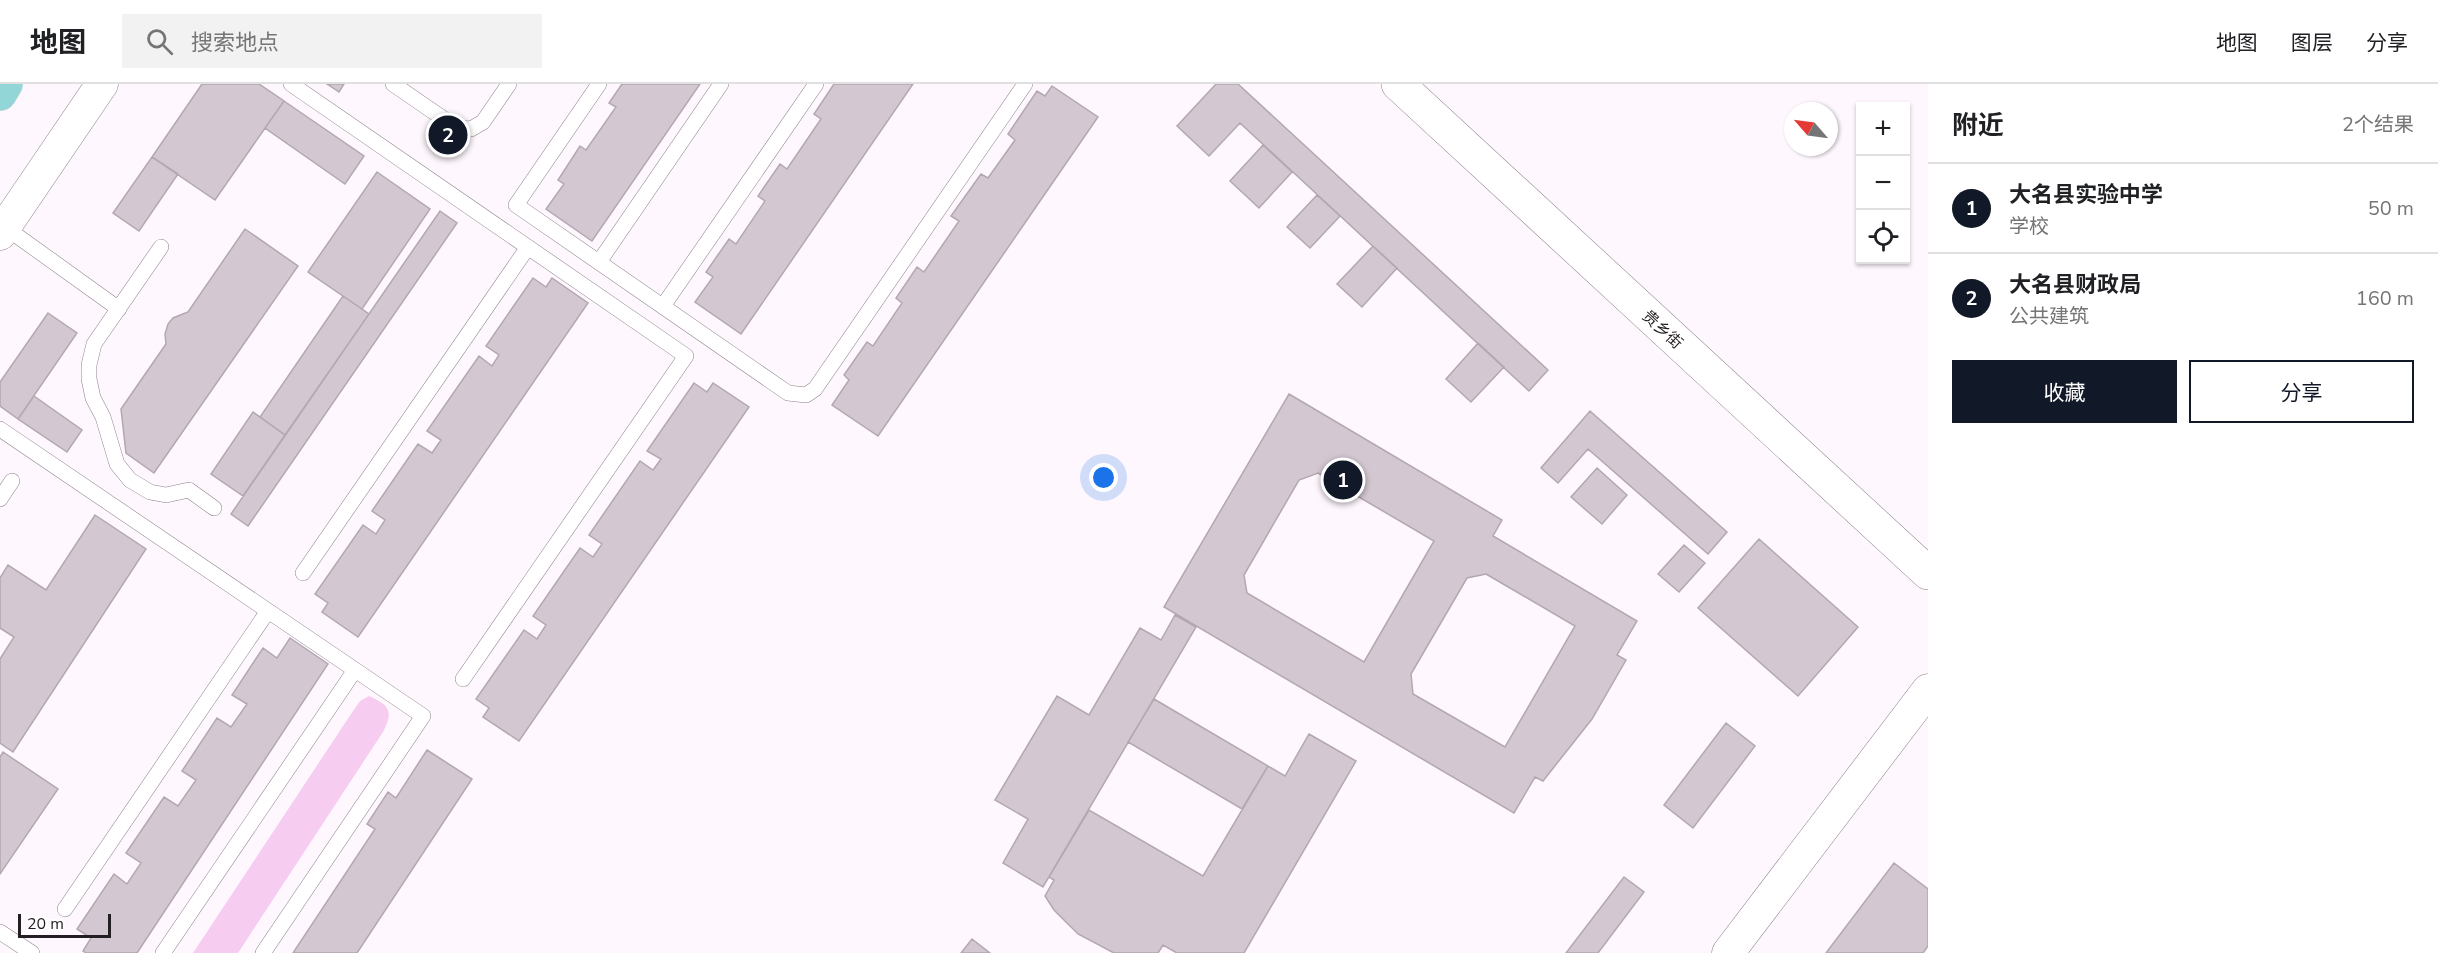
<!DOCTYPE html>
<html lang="zh">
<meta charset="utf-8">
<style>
:root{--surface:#fff;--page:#f2f2f2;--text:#202124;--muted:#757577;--line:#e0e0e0;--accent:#111827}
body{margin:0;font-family:"Nunito Sans","Noto Sans SC",sans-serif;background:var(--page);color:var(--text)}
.controls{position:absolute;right:18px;top:18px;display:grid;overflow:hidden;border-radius:0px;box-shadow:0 2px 4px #0004}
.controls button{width:54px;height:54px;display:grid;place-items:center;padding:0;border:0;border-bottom:2px solid var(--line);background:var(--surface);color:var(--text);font:30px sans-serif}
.compass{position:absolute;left:1784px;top:18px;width:54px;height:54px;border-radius:50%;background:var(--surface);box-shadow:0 2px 4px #0004;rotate:298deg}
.scale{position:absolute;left:18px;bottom:15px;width:93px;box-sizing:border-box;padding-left:6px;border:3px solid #231e22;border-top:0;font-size:16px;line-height:21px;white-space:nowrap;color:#231e22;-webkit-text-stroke:4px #fff;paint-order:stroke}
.you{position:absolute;left:1104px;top:394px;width:21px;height:21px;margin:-15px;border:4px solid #fff;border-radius:50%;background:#1a73e8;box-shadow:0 0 0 9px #1a73e833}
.badge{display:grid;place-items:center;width:39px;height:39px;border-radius:50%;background:var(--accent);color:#fff;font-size:20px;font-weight:700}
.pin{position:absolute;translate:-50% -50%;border:3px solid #fff;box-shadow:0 2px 6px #0006}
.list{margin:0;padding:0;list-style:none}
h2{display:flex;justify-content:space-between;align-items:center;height:78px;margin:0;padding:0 24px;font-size:26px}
h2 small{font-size:20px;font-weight:400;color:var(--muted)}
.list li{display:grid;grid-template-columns:39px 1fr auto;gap:18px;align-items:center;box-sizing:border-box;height:90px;padding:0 24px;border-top:2px solid var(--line)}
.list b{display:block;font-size:22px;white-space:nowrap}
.list p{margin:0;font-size:20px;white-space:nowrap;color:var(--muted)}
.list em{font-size:20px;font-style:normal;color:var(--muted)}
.actions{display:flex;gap:12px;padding:18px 24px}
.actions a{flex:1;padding:14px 0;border:2px solid var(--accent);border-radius:0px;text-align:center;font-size:21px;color:var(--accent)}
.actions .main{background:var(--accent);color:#fff}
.icon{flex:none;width:33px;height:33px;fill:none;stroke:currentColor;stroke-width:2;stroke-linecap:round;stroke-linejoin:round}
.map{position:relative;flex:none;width:1928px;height:869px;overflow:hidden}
header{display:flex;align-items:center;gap:36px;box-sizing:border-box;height:84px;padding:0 30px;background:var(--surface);border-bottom:2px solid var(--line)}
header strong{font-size:28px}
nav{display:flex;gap:33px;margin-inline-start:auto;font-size:21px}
.search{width:420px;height:54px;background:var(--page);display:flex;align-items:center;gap:15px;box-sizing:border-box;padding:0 21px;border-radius:0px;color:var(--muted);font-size:22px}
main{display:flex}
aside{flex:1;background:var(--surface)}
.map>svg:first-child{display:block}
.green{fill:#f6ccf1}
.building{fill:#d3c7d2;stroke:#b3a7b1;stroke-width:1.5;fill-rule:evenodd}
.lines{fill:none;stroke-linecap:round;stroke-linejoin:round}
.lane-casing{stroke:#8c818b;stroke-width:16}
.street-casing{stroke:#8c818b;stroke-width:33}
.secondary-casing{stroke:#8c818b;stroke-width:34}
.primary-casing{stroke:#d7d6d7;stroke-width:34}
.lane{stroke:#fff;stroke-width:15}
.street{stroke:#fff;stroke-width:32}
.secondary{stroke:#fff;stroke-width:33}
.primary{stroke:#93d6d7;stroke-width:33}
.labels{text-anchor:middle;stroke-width:6;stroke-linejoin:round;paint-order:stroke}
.street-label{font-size:16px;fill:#231e22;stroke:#fff}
</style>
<header>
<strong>地图</strong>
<div class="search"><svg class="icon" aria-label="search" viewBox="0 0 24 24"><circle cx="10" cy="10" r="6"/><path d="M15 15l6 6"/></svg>搜索地点</div>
<nav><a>地图</a><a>图层</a><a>分享</a></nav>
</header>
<main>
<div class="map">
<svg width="1928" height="869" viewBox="0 0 1928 869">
<rect width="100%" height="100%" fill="#fff7fe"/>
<path class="green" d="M369 612C391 622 393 628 383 648L238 869H193L351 630 360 617Z"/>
<path class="building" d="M202 0H259L284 17 215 116 152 73Z
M327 0H344L339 8Z
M622 0H700L592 157 546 125 564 100 558 96 580 62 586 66 616 23 609 19Z
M834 0H913L741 250 695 218 713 193 706 188 729 155 736 160 765 117 758 112 780 80 787 85 821 35 814 30Z
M1216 0H1238L1548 286 1529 307 1240 39 1209 72 1177 42Z
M1052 2 1098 33 878 352 832 321 849 296 844 291 867 258 873 262 902 219 896 214 917 183 924 188 959 137 951 132 981 90 988 94 1015 56 1008 50 1037 7 1045 12Z
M284 17 364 72 345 100 265 44Z
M1263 61 1292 88 1259 124 1230 97Z
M152 73 178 90 139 147 113 129Z
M377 88 430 125 362 225 308 188Z
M1317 111 1340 132 1310 164 1287 143Z
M440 127 457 139 248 442 231 430Z
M245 145 298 182 154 389 126 369 121 325 166 260 165 250 168 240 173 234 188 228Z
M1373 162 1397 184 1362 223 1337 200Z
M533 194 546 203 552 194 588 219 358 553 322 528 328 519 315 510 363 441 376 450 385 436 372 427 418 360 432 369 441 356 427 347 479 272 492 282 499 271 486 262Z
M343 212 369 230 285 351 260 333Z
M48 229 77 249 18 335 0 322V298Z
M1478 259 1504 283 1471 318 1446 295Z
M694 299 707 308 713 299 749 323 519 657 483 633 489 624 476 615 524 546 537 555 546 541 533 532 580 464 593 473 602 460 589 451 640 377 653 386 661 375 647 367Z
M1289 310 1502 436 1493 452 1637 537 1617 571 1626 576 1592 635 1543 697 1535 693 1514 729 1164 523ZM1318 389 1434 457 1364 578 1247 509 1244 491 1299 396ZM1486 490 1575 542 1505 663 1413 610 1411 590 1467 494Z
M34 312 82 346 67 368 18 335Z
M1590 327 1727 448 1708 470 1588 365 1558 399 1541 384Z
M253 328 285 351 243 412 211 390Z
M1597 384 1627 411 1602 440 1571 413Z
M95 431 146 465 13 668 0 659V575L14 553 0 544V494L8 481 46 506Z
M1759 455 1858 543 1798 612 1698 524Z
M1684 461 1705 479 1679 508 1658 490Z
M1175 531 1196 543 1043 803 1003 779 1028 735 995 716 1057 612 1089 631 1140 544 1161 556Z
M290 554 328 580 137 869H86L83 867 91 854 77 845 114 790 127 800 141 779 126 769 164 713 178 722 196 696 182 687 217 634 231 643 247 620 232 611 263 564 277 574Z
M1154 615 1268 682 1242 725 1128 658Z
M1726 639 1755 662 1693 744 1664 721Z
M1309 650 1356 677 1244 869H1177L1163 861 1158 869H1114L1078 850 1054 826 1045 812 1054 796 1049 793 1089 726 1203 792 1268 682 1285 692Z
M427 666 472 695 357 869H293L375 745 367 740 388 708 396 714Z
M3 668 58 705 0 790V673Z
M1894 779 1928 805V862L1923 869H1826Z
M1624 793 1644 808 1598 869H1566Z
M972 855 990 869H961Z"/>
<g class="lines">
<g class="lane-casing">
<path id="lane" d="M291 0 686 272 463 595
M393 0 457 44 471 45 483 38 509 0
M599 0 516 121 788 309 806 311 815 305 1025 0
M2 141 119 225
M161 163 94 260 89 281V295L93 314 103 333 117 380 130 396 150 408 166 411 189 406 214 424
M599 178 721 0
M663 222 816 0
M0 345 423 632 263 869
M0 415 12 397
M303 489 528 163
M65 825 268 527
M0 848 32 869
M163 869 355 586"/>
</g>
<g class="street-casing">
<path id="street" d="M0 150 102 0
M1728 869 1928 606"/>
</g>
<g class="secondary-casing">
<path id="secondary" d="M1398 0 1928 489"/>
</g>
<g class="primary-casing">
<path id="primary" d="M0 10 6 0"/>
</g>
<use href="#lane" class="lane"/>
<use href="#street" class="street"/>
<use href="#secondary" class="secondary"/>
<use href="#primary" class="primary"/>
</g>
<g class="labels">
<g class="street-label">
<text transform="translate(1663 245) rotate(43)" y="6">贵乡街</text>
</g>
</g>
</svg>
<div class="controls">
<button>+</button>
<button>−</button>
<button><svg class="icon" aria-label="locate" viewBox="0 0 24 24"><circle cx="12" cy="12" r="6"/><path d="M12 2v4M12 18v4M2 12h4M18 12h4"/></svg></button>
</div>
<svg class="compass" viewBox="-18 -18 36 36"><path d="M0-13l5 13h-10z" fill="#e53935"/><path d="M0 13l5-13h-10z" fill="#757577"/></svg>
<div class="scale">20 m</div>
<div class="you"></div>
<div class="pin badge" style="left:1343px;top:396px">1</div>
<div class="pin badge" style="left:448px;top:51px">2</div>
</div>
<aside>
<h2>附近<small>2个结果</small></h2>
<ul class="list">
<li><span class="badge">1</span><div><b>大名县实验中学</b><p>学校</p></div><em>50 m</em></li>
<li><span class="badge">2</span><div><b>大名县财政局</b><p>公共建筑</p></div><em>160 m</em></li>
</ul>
<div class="actions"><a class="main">收藏</a><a>分享</a></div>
</aside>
</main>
